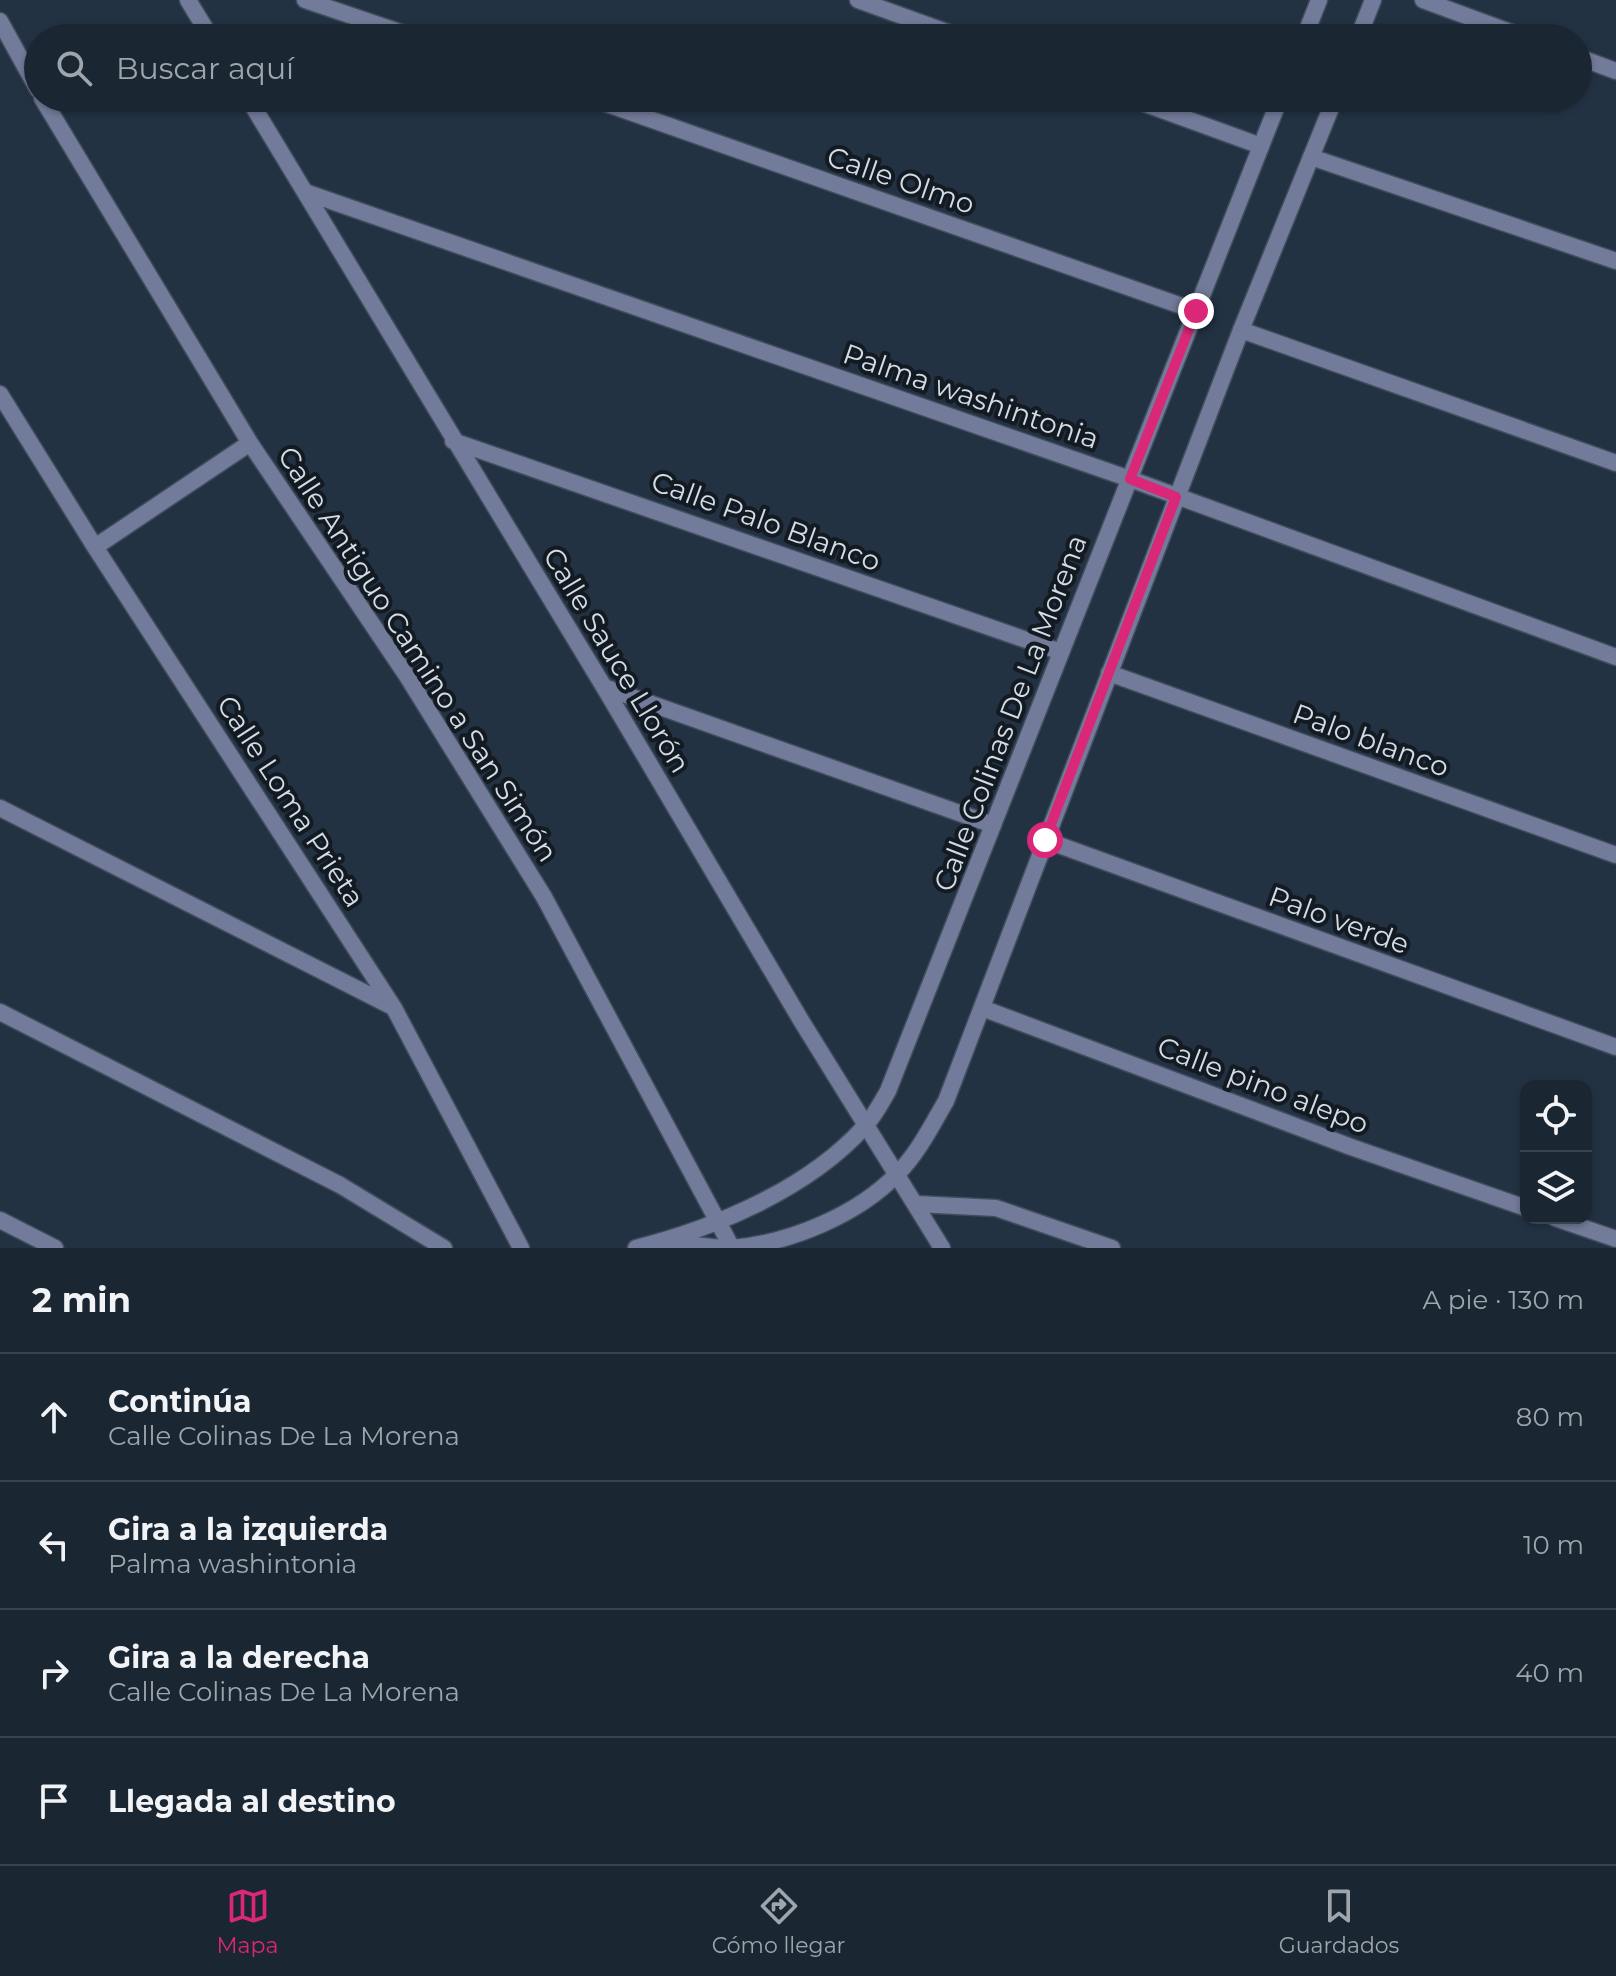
<!DOCTYPE html>
<html lang="es">
<meta charset="utf-8">
<style>
:root{--surface:#1a2632;--page:#27323e;--text:#f1f3f6;--muted:#9fa5ac;--line:#38434d;--accent:#db2777}
body{margin:0;font-family:Montserrat,sans-serif;background:var(--page);color:var(--text)}
.controls{position:absolute;right:24px;bottom:24px;display:grid;overflow:hidden;border-radius:16px;box-shadow:0 2px 6px #0004}
.controls button{width:72px;height:72px;display:grid;place-items:center;padding:0;border:0;border-bottom:2px solid var(--line);background:var(--surface);color:var(--text);font:40px sans-serif}
.stop{position:absolute;width:24px;height:24px;margin:-18px;border:6px solid #db2777;border-radius:50%;background:#fff}
.stop.end{background:#db2777;border-color:#fff;box-shadow:0 2px 8px #0008}
.list{margin:0;padding:0;list-style:none}
h2{display:flex;justify-content:space-between;align-items:center;height:104px;margin:0;padding:0 32px;font-size:34px}
h2 small{font-size:26px;font-weight:400;color:var(--muted)}
.list li{display:grid;grid-template-columns:52px 1fr auto;gap:24px;align-items:center;box-sizing:border-box;height:128px;padding:0 32px;border-top:2px solid var(--line)}
.list b{display:block;font-size:30px;white-space:nowrap}
.list p{margin:0;font-size:26px;white-space:nowrap;color:var(--muted)}
.list em{font-size:26px;font-style:normal;color:var(--muted)}
.icon{flex:none;width:44px;height:44px;fill:none;stroke:currentColor;stroke-width:2;stroke-linecap:round;stroke-linejoin:round}
.map{position:relative;flex:none;width:1616px;height:1248px;overflow:hidden}
.search{position:absolute;background:var(--surface);box-shadow:0 2px 6px #0004;left:24px;right:24px;top:24px;height:88px;display:flex;align-items:center;gap:20px;box-sizing:border-box;padding:0 28px;border-radius:44px;color:var(--muted);font-size:30px}
.sheet{height:616px;background:var(--surface)}
nav{display:flex;justify-content:space-around;align-items:center;box-sizing:border-box;height:112px;border-top:2px solid var(--line);background:var(--surface);font-size:22px;color:var(--muted)}
nav a{display:grid;justify-items:center;gap:4px}
nav .on{color:var(--accent)}
.map>svg:first-child{display:block}
.lines{fill:none;stroke-linecap:round;stroke-linejoin:round}
.minor-casing{stroke:#3f4d5d;stroke-width:19}
.tertiary-casing{stroke:#3f4d5d;stroke-width:19}
.minor{stroke:#737b9a;stroke-width:16}
.tertiary{stroke:#737b9a;stroke-width:16}
.route{stroke:#db2777;stroke-width:10}
.labels{text-anchor:middle;stroke-width:8;stroke-linejoin:round;paint-order:stroke}
.street-label{font-size:28px;fill:#d2dce7;stroke:#131a21}
</style>
<div class="map">
<svg width="1616" height="1248" viewBox="0 0 1616 1248">
<rect width="100%" height="100%" fill="#233243"/>
<g class="lines">
<g class="minor-casing">
<path id="minor" d="M188 0 211 38
M305 0 417 38
M858 0 963 38
M1423 0 1526 38
M0 21 38 90
M1578 57 1616 71
M42 98 250 443 407 676 544 897 732 1248
M248 98 604 687 802 1022 942 1248
M590 98 1196 311
M1129 98 1261 146
M1311 157 1616 261
M305 192 1130 479 1616 657
M1241 330 1616 463
M0 394 95 547 394 1008 521 1248
M453 441 1061 652
M95 547 250 443
M1109 673 1616 855
M604 687 993 825
M0 808 391 1006
M1045 840 1616 1047
M982 1008 1351 1147 1526 1208
M0 1012 340 1185 444 1248
M917 1204 996 1208 1112 1248
M1555 1218 1616 1239
M0 1220 55 1248"/>
</g>
<g class="tertiary-casing">
<path id="tertiary" d="M1304 38 1319 0
M1358 38 1373 0
M665 1241C686 1244 710 1248 732 1248 790 1243 858 1215 898 1173 918 1153 932 1125 946 1101L1241 330 1335 98
M636 1248C715 1228 808 1189 864 1127 874 1117 881 1103 888 1091L1280 98"/>
</g>
<use href="#minor" class="minor"/>
<use href="#tertiary" class="tertiary"/>
</g>
<g class="lines">
<path class="route" d="M1045 840 1176 497 1130 479 1196 311"/>
</g>
<g class="labels">
<g class="street-label">
<text transform="translate(901 180) rotate(19)" y="10">Calle Olmo</text>
<text transform="translate(971 396) rotate(19)" y="10">Palma washintonia</text>
<text transform="translate(766 521) rotate(20)" y="10">Calle Palo Blanco</text>
<text transform="translate(418 654) rotate(57)" y="10">Calle Antiguo Camino a San Simón</text>
<text transform="translate(617 660) rotate(59)" y="10">Calle Sauce Llorón</text>
<text transform="translate(1010 713) rotate(-69)" y="10">Calle Colinas De La Morena</text>
<text transform="translate(1371 740) rotate(20)" y="10">Palo blanco</text>
<text transform="translate(291 801) rotate(57)" y="10">Calle Loma Prieta</text>
<text transform="translate(1339 920) rotate(20)" y="10">Palo verde</text>
<text transform="translate(1263 1085) rotate(21)" y="10">Calle pino alepo</text>
</g>
</g>
</svg>
<div class="controls">
<button><svg class="icon" aria-label="locate" viewBox="0 0 24 24"><circle cx="12" cy="12" r="6"/><path d="M12 2v4M12 18v4M2 12h4M18 12h4"/></svg></button>
<button><svg class="icon" aria-label="layers" viewBox="0 0 24 24"><path d="M12 4l9 5-9 5-9-5zM3 14l9 5 9-5"/></svg></button>
</div>
<div class="stop" style="left:1045px;top:840px"></div>
<div class="stop end" style="left:1196px;top:311px"></div>
<div class="search"><svg class="icon" aria-label="search" viewBox="0 0 24 24"><circle cx="10" cy="10" r="6"/><path d="M15 15l6 6"/></svg>Buscar aquí</div>
</div>
<section class="sheet">
<h2>2 min<small>A pie · 130 m</small></h2>
<ul class="list">
<li><svg class="icon" aria-label="ahead" viewBox="0 0 24 24"><path d="M12 20V5M6 11l6-6 6 6"/></svg><div><b>Continúa</b><p>Calle Colinas De La Morena</p></div><em>80 m</em></li>
<li><svg class="icon" aria-label="left" viewBox="0 0 24 24"><path d="M17 20v-9H6M10 6l-5 5 5 5"/></svg><div><b>Gira a la izquierda</b><p>Palma washintonia</p></div><em>10 m</em></li>
<li><svg class="icon" aria-label="right" viewBox="0 0 24 24"><path d="M7 20v-9h11M14 6l5 5-5 5"/></svg><div><b>Gira a la derecha</b><p>Calle Colinas De La Morena</p></div><em>40 m</em></li>
<li><svg class="icon" aria-label="arrive" viewBox="0 0 24 24"><path d="M6 21V4h12l-3 4 3 4H6"/></svg><div><b>Llegada al destino</b></div></li>
</ul>
</section>
<nav>
<a class="on"><svg class="icon" aria-label="map" viewBox="0 0 24 24"><path d="M3 6l6-2 6 2 6-2v14l-6 2-6-2-6 2zM9 4v14M15 6v14"/></svg>Mapa</a>
<a><svg class="icon" aria-label="directions" viewBox="0 0 24 24"><path d="M12 3l9 9-9 9-9-9zM9 14v-3h6M13 9l2 2-2 2"/></svg>Cómo llegar</a>
<a><svg class="icon" aria-label="saved" viewBox="0 0 24 24"><path d="M7 4h10v16l-5-4-5 4z"/></svg>Guardados</a>
</nav>
